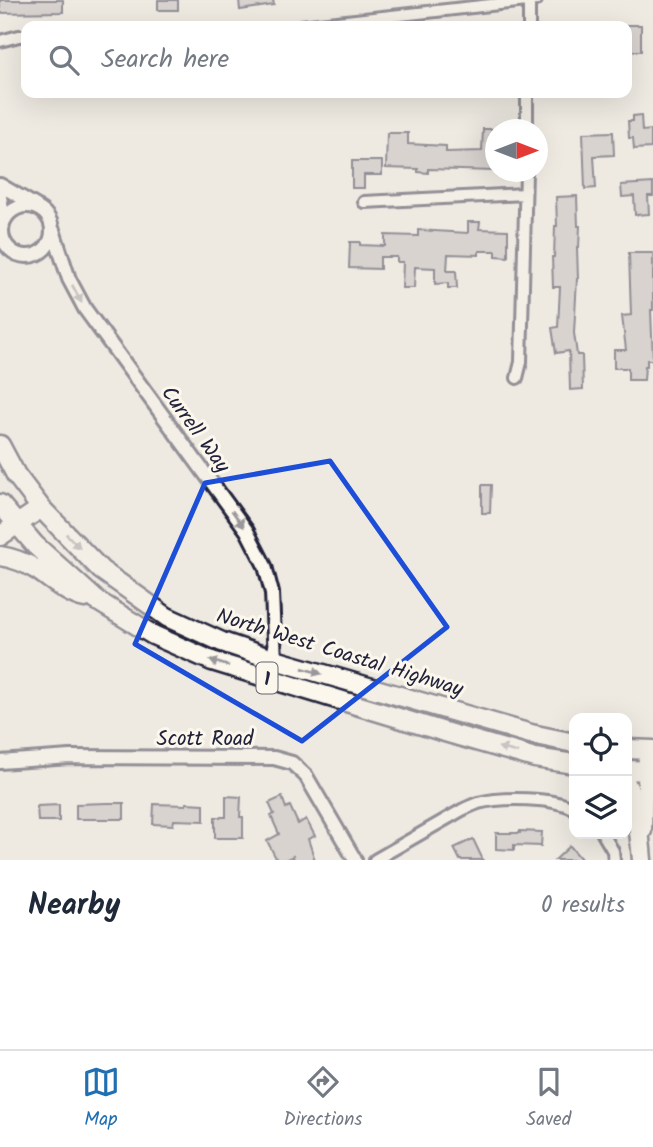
<!DOCTYPE html>
<style>
:root{--surface:#fff;--page:#f2f2f3;--text:#1f2937;--muted:#747a83;--line:#e0e1e3;--accent:#1f6fb2}
body{margin:0;font-family:Kalam,sans-serif;background:var(--page);color:var(--text)}
.controls{position:absolute;right:21px;bottom:21px;display:grid;overflow:hidden;border-radius:14px;box-shadow:0 7px 28px #0002}
.controls button{width:63px;height:63px;display:grid;place-items:center;padding:0;border:0;border-bottom:2px solid var(--line);background:var(--surface);color:var(--text);font:35px sans-serif}
.compass{position:absolute;left:485px;top:119px;width:63px;height:63px;border-radius:50%;background:var(--surface);box-shadow:0 7px 28px #0002;rotate:90deg}
.list{margin:0;padding:0;list-style:none}
h2{display:flex;justify-content:space-between;align-items:center;height:91px;margin:0;padding:0 28px;font-size:30px}
h2 small{font-size:23px;font-weight:400;color:var(--muted)}
.icon{flex:none;width:38px;height:38px;fill:none;stroke:currentColor;stroke-width:2;stroke-linecap:round;stroke-linejoin:round}
.map{position:relative;flex:none;width:653px;height:860px;overflow:hidden}
.search{position:absolute;background:var(--surface);box-shadow:0 7px 28px #0002;left:21px;right:21px;top:21px;height:77px;display:flex;align-items:center;gap:18px;box-sizing:border-box;padding:0 24px;border-radius:14px;color:var(--muted);font-size:26px}
.sheet{height:189px;background:var(--surface)}
nav{display:flex;justify-content:space-around;align-items:center;box-sizing:border-box;height:98px;border-top:2px solid var(--line);background:var(--surface);font-size:19px;color:var(--muted)}
nav a{display:grid;justify-items:center;gap:4px}
nav .on{color:var(--accent)}
.map>svg:first-child{display:block}
.building{fill:#bcb8b8;stroke:#22223b;stroke-width:2}
.lines{fill:none;stroke-linecap:round;stroke-linejoin:round}
.minor-casing{stroke:#22223b;stroke-width:16}
.tertiary-casing{stroke:#22223b;stroke-width:18}
.secondary-casing{stroke:#22223b;stroke-width:19}
.trunk-casing{stroke:#22223b;stroke-width:23}
.minor{stroke:#fbf7ec;stroke-width:10}
.tertiary{stroke:#fbf7ec;stroke-width:12}
.secondary{stroke:#fbf7ec;stroke-width:14}
.trunk{stroke:#fbf7ec;stroke-width:18}
.oneway{fill:#99979c}
.marked{fill:none;stroke:#1d4ed8;stroke-width:5;stroke-linejoin:round}
.labels{text-anchor:middle;stroke-width:6;stroke-linejoin:round;paint-order:stroke}
.shield{fill:#fbf7ec;stroke:#636270;stroke-width:2}
.shield-label{font-size:19px;font-weight:bold;fill:#22223b}
.street-label{font-size:21px;fill:#22223b;stroke:#fbf7ec}
</style>
<div class="map">
<svg width="653" height="860" viewBox="0 0 653 860">
<rect width="100%" height="100%" fill="#eeeae2"/>
<filter id="ink" filterUnits="userSpaceOnUse"><feTurbulence type="fractalNoise" baseFrequency=".0143" numOctaves="2"/><feDisplacementMap in="SourceGraphic" scale="14" xChannelSelector="R" yChannelSelector="G"/><feConvolveMatrix kernelMatrix="1 2 1 2 8 2 1 2 1" color-interpolation-filters="sRGB"/></filter>
<g filter="url(#ink)">
<path class="building" d="M0 0H63V12L0 13Z
M158 0H178V10H158Z
M239 0H273L274 5 240 10Z
M627 25H641V51H627Z
M641 115 642 131 651 130V148L634 149 633 138H629L628 121H633V116Z
M483 129H495V149H493V171L428 169V173L418 172V169L386 168 387 133H408V144L446 146V152L482 151Z
M613 132 614 155 594 156 596 188 585 189 583 133Z
M352 161H382V175H364V188H352Z
M653 183V196H648L649 214 635 215 634 196 622 197 621 185Z
M577 196 578 226H580L579 247H577L578 279H577L574 333 577 355H582L583 389 570 390 569 351 556 353 552 328 558 327 560 287H553L552 257H554L555 226H557L556 197Z
M468 222H480L479 229 508 230V257L496 256V251H479V255L448 254 447 271H456L457 288H448V283L435 284V268L415 267 414 288H402L403 262H397V257H380V269L349 268 350 242H360V245L385 246V235L418 236V230L468 233Z
M629 253H653V310H651L653 360H647V366H645L644 380H628V368H614V350H626L622 316 631 315Z
M482 485H491L490 513H482Z
M226 796 241 797 240 817H243V838H215V817H226Z
M282 797 286 808 290 806 298 824 306 819 315 836 308 839 315 860H294L293 856 285 860H277L267 841 279 834 271 816 274 814 269 803Z
M107 803H124V819H76V804Z
M186 803 204 804V821L174 820 173 825 153 824 154 804 186 805Z
M59 805V821H38L37 806Z
M520 831 542 832 541 846 514 845V850L496 849V833H520Z
M473 839 483 860H460L454 848Z
M570 846 582 860H555Z"/>
<g class="lines">
<g class="minor-casing">
<path id="minor" d="M301 26 536 0
M529 26V0
M0 41 19 36H26
M527 130V93
M364 202 525 194
M517 378 521 362 526 172
M603 834 613 851 614 860
M375 860 462 810C468 807 473 805 478 803 501 797 554 797 574 809"/>
</g>
<g class="tertiary-casing">
<path id="tertiary" d="M0 185 36 206
M0 197 4 221
M2 231a25 25 0 1 1 50 0a25 25 0 1 1-50 0Z
M53 230 69 279 85 309 247 531 265 566 272 593 275 660
M0 762 70 757 274 758 292 763 306 776 355 860"/>
</g>
<g class="secondary-casing">
<path id="secondary" d="M644 831 646 750"/>
</g>
<g class="trunk-casing">
<path id="trunk" d="M0 445 16 475 41 508 101 570 167 617 222 642 275 660 531 734 574 743
M0 504 35 545 96 600 153 635 212 661 448 733 535 758 574 764
M0 536 41 508
M0 556C13 558 26 563 37 570 52 580 67 594 85 598
M627 749 653 750
M627 770 653 771
M627 785C637 808 640 835 642 860"/>
</g>
<use href="#minor" class="minor"/>
<use href="#tertiary" class="tertiary"/>
<use href="#secondary" class="secondary"/>
<use href="#trunk" class="trunk"/>
</g>
<defs><path id="oneway-solid" d="M-6-.8H1V-3.2L6.5 0L1 3.2V.8H-6Z" transform="scale(1.75)"/></defs>
<g class="oneway">
<use href="#oneway-solid" transform="translate(77 294) rotate(62)"/>
<use href="#oneway-solid" transform="translate(238 519) rotate(54)"/>
<use href="#oneway-solid" transform="translate(73 541) rotate(46)"/>
<use href="#oneway-solid" transform="translate(219 663) rotate(-162)"/>
<use href="#oneway-solid" transform="translate(312 671) rotate(16)"/>
<use href="#oneway-solid" transform="translate(508 750) rotate(-164)"/>
</g>
</g>
<path d="M0 0H653V860H0ZM330 461 447 627 302 741 135 644 205 483Z" fill="#eeeae2" fill-opacity=".55" fill-rule="evenodd"/>
<path class="marked" d="M330 461 447 627 302 741 135 644 205 483Z"/>
<g class="labels">
<rect class="shield" x="256.5" y="662.5" width="21" height="31" rx="5"/>
<g class="shield-label">
<text x="267" y="685">1</text>
</g>
<g class="street-label">
<text transform="translate(196 429) rotate(54)" y="7">Currell Way</text>
<text transform="translate(340 652) rotate(17)" y="7">North West Coastal Highway</text>
<text x="205" y="745">Scott Road</text>
</g>
</g>
</svg>
<div class="controls">
<button><svg class="icon" aria-label="locate" viewBox="0 0 24 24"><circle cx="12" cy="12" r="6"/><path d="M12 2v4M12 18v4M2 12h4M18 12h4"/></svg></button>
<button><svg class="icon" aria-label="layers" viewBox="0 0 24 24"><path d="M12 4l9 5-9 5-9-5zM3 14l9 5 9-5"/></svg></button>
</div>
<svg class="compass" viewBox="-18 -18 36 36"><path d="M0-13l5 13h-10z" fill="#e53935"/><path d="M0 13l5-13h-10z" fill="#747a83"/></svg>
<div class="search"><svg class="icon" aria-label="search" viewBox="0 0 24 24"><circle cx="10" cy="10" r="6"/><path d="M15 15l6 6"/></svg>Search here</div>
</div>
<section class="sheet">
<h2>Nearby<small>0 results</small></h2>
<ul class="list">
</ul>
</section>
<nav>
<a class="on"><svg class="icon" aria-label="map" viewBox="0 0 24 24"><path d="M3 6l6-2 6 2 6-2v14l-6 2-6-2-6 2zM9 4v14M15 6v14"/></svg>Map</a>
<a><svg class="icon" aria-label="directions" viewBox="0 0 24 24"><path d="M12 3l9 9-9 9-9-9zM9 14v-3h6M13 9l2 2-2 2"/></svg>Directions</a>
<a><svg class="icon" aria-label="saved" viewBox="0 0 24 24"><path d="M7 4h10v16l-5-4-5 4z"/></svg>Saved</a>
</nav>
